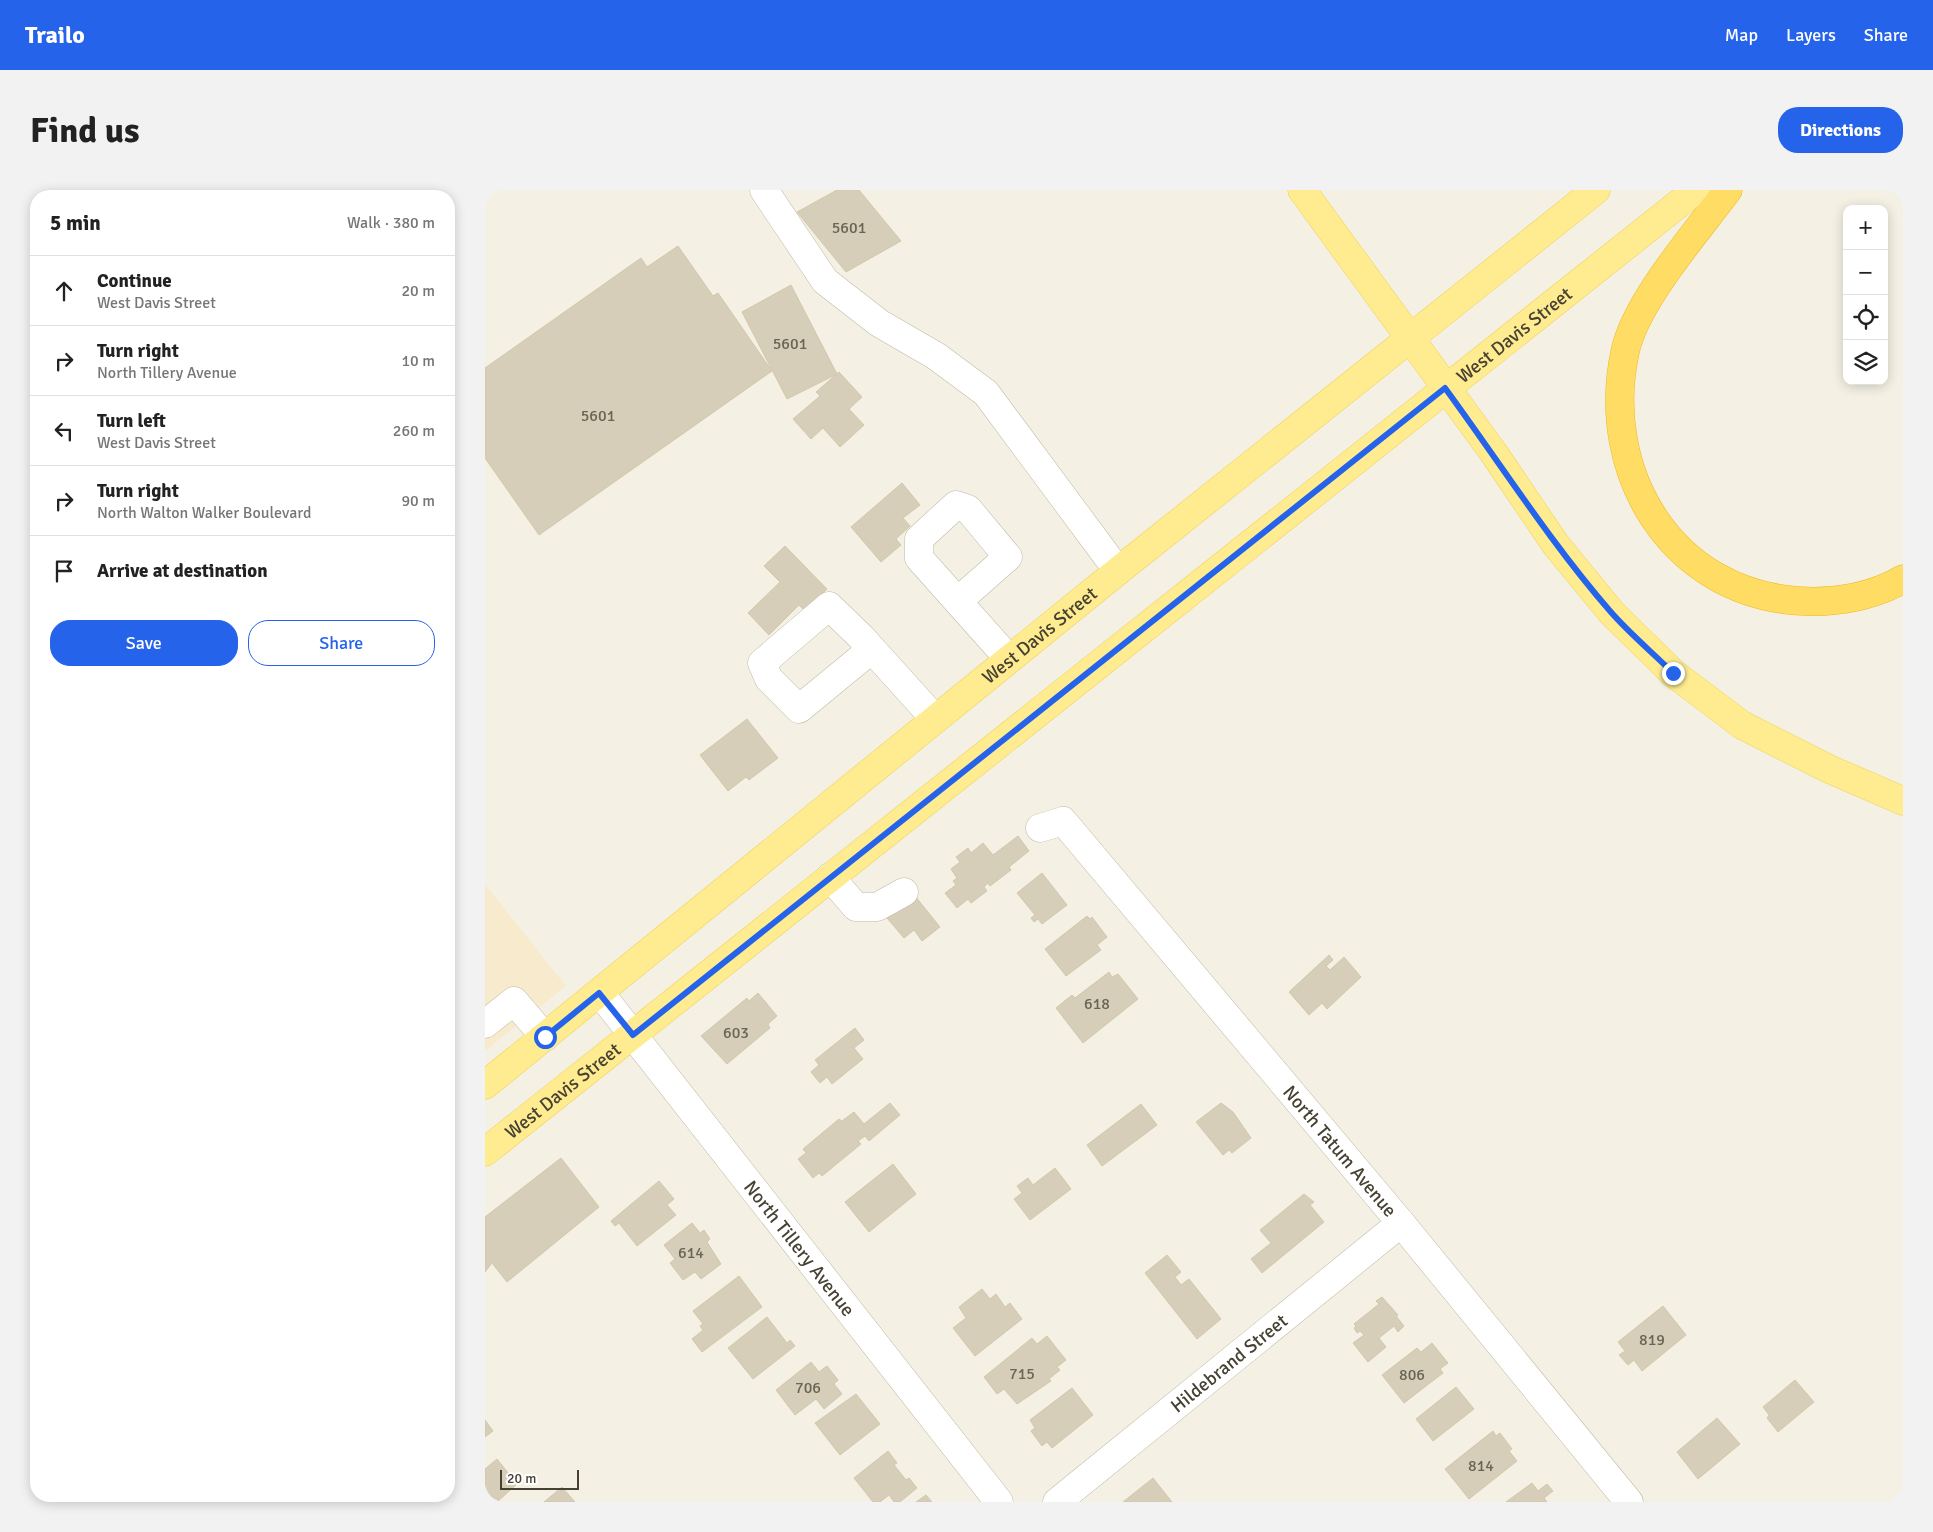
<!DOCTYPE html>
<meta charset="utf-8">
<style>
:root{--surface:#fff;--page:#f2f2f2;--text:#222;--muted:#767676;--line:#e0e0e0;--accent:#2563eb}
body{margin:0;font-family:Signika,sans-serif;background:var(--page);color:var(--text)}
.controls{position:absolute;right:15px;top:15px;display:grid;overflow:hidden;border-radius:10px;box-shadow:0 2px 12px #0003}
.controls button{width:45px;height:45px;display:grid;place-items:center;padding:0;border:0;border-bottom:1px solid var(--line);background:var(--surface);color:var(--text);font:25px sans-serif}
.scale{position:absolute;left:15px;bottom:12px;width:79px;box-sizing:border-box;padding-left:5px;border:2px solid #464133;border-top:0;font-size:14px;line-height:18px;white-space:nowrap;color:#464133;-webkit-text-stroke:4px #fff;paint-order:stroke}
.stop{position:absolute;width:15px;height:15px;margin:-11px;border:4px solid #2563eb;border-radius:50%;background:#fff}
.stop.end{background:#2563eb;border-color:#fff;box-shadow:0 1px 5px #0008}
.list{margin:0;padding:0;list-style:none}
h2{display:flex;justify-content:space-between;align-items:center;height:65px;margin:0;padding:0 20px;font-size:21px}
h2 small{font-size:16px;font-weight:400;color:var(--muted)}
.list li{display:grid;grid-template-columns:32px 1fr auto;gap:15px;align-items:center;box-sizing:border-box;height:70px;padding:0 20px;border-top:1px solid var(--line)}
.list b{display:block;font-size:19px;white-space:nowrap}
.list p{margin:0;font-size:16px;white-space:nowrap;color:var(--muted)}
.list em{font-size:16px;font-style:normal;color:var(--muted)}
.actions{display:flex;gap:10px;padding:15px 20px}
.actions a{flex:1;padding:11px 0;border:1px solid var(--accent);border-radius:20px;text-align:center;font-size:18px;color:var(--accent)}
.actions .main{background:var(--accent);color:#fff}
.icon{flex:none;width:28px;height:28px;fill:none;stroke:currentColor;stroke-width:2;stroke-linecap:round;stroke-linejoin:round}
.map{position:relative;flex:none;width:1418px;height:1312px;overflow:hidden;border-radius:20px}
header{display:flex;align-items:center;gap:30px;box-sizing:border-box;height:70px;padding:0 25px;background:var(--accent);color:#fff}
header strong{font-size:24px}
nav{display:flex;gap:28px;margin-inline-start:auto;font-size:18px}
.intro{display:flex;align-items:center;justify-content:space-between;box-sizing:border-box;height:120px;padding:0 30px}
h1{margin:0;font-size:35px}
.button{padding:12px 22px;border-radius:20px;background:var(--accent);color:#fff;font-size:18px;font-weight:700}
main{display:flex;gap:30px;padding:0 30px}
aside{flex:1;background:var(--surface);border-radius:20px;box-shadow:0 2px 12px #0003}
.map>svg:first-child{display:block}
.commercial{fill:#f8eacc}
.building{fill:#d6ceb8;stroke:#d2c7aa}
.lines{fill:none;stroke-linecap:round;stroke-linejoin:round}
.minor-casing{stroke:#c0baa5;stroke-width:29}
.major-casing{stroke:#efd256;stroke-width:29}
.highway-casing{stroke:#ecb925;stroke-width:29}
.minor{stroke:#fff;stroke-width:28}
.major{stroke:#ffec91;stroke-width:28}
.highway{stroke:#ffdc63;stroke-width:28}
.route{stroke:#2563eb;stroke-width:6}
.labels{text-anchor:middle;stroke-width:4;stroke-linejoin:round;paint-order:stroke}
.number-label{font-size:16px;fill:#6a6454}
.street-label{font-size:19px;fill:#464133;stroke:#fff}
</style>
<header>
<strong>Trailo</strong>
<nav><a>Map</a><a>Layers</a><a>Share</a></nav>
</header>
<div class="intro"><h1>Find us</h1><a class="button">Directions</a></div>
<main>
<aside>
<h2>5 min<small>Walk · 380 m</small></h2>
<ul class="list">
<li><svg class="icon" aria-label="ahead" viewBox="0 0 24 24"><path d="M12 20V5M6 11l6-6 6 6"/></svg><div><b>Continue</b><p>West Davis Street</p></div><em>20 m</em></li>
<li><svg class="icon" aria-label="right" viewBox="0 0 24 24"><path d="M7 20v-9h11M14 6l5 5-5 5"/></svg><div><b>Turn right</b><p>North Tillery Avenue</p></div><em>10 m</em></li>
<li><svg class="icon" aria-label="left" viewBox="0 0 24 24"><path d="M17 20v-9H6M10 6l-5 5 5 5"/></svg><div><b>Turn left</b><p>West Davis Street</p></div><em>260 m</em></li>
<li><svg class="icon" aria-label="right" viewBox="0 0 24 24"><path d="M7 20v-9h11M14 6l5 5-5 5"/></svg><div><b>Turn right</b><p>North Walton Walker Boulevard</p></div><em>90 m</em></li>
<li><svg class="icon" aria-label="arrive" viewBox="0 0 24 24"><path d="M6 21V4h12l-3 4 3 4H6"/></svg><div><b>Arrive at destination</b></div></li>
</ul>
<div class="actions"><a class="main">Save</a><a>Share</a></div>
</aside>
<div class="map">
<svg width="1418" height="1312" viewBox="0 0 1418 1312">
<rect width="100%" height="100%" fill="#f4f1e4"/>
<path class="commercial" d="M0 694 81 796 0 861Z"/>
<path class="building" d="M352 0H374L416 51 361 82 312 22Z
M193 56 228 106 233 103 287 181 54 345 0 268V178L156 68 162 77Z
M306 95 352 184 302 209 257 122Z
M354 182 377 207 364 219 379 235 355 257 338 238 326 249 308 229 335 206 331 202Z
M417 293 435 315 418 328 425 336 411 349 416 355 396 372 366 337Z
M300 356 342 399 320 421 314 415 284 445 263 423 295 392 279 376Z
M262 529 293 568 264 590 261 587 243 601 215 565Z
M533 646 544 661 524 677 526 680 505 696 503 693 499 697 502 701 486 713 483 709 472 718 460 703 471 695 468 691 472 688 466 679 475 672 471 667 483 658 486 663 498 653 508 665Z
M557 683 582 715 557 734 553 729 549 732 546 728 550 725 532 703Z
M430 706 455 737 437 751 429 740 419 748 402 728Z
M602 726 605 729 607 727 622 747 612 755 616 760 581 786 560 759Z
M844 765 848 770 841 776 845 780 859 767 876 787 842 819 837 813 824 825 804 802Z
M624 782 627 787 633 784 653 809 598 853 571 818 587 805 590 808Z
M273 803 292 826 283 834 285 838 242 874 216 846 262 808 264 811Z
M370 838 379 850 369 858 378 869 347 894 342 887 335 893 326 882 334 875 330 870Z
M405 913 415 925 384 951 380 946 373 951 376 954 337 986 334 983 328 988 313 969 321 963 318 959 354 929 357 931 369 922 379 934Z
M736 913 748 922 766 948 747 963 744 960 738 965 711 932Z
M656 914 672 935 617 976 602 955Z
M76 968 114 1017 22 1092 7 1073 0 1082V1027Z
M408 974 431 1004 384 1042 360 1012Z
M570 978 586 999 545 1030 529 1009 537 1003 532 996 543 988 548 995Z
M174 991 189 1009 182 1015 191 1025 152 1056 134 1033 130 1036 126 1031Z
M819 1004 829 1012 825 1015 839 1032 777 1083 766 1069 786 1053 775 1040Z
M207 1033 215 1043 219 1040 225 1049 222 1052 236 1074 216 1089 210 1082 198 1090 185 1073 190 1069 179 1055Z
M682 1065 696 1082 690 1087 696 1095 704 1089 736 1129 712 1149 660 1083Z
M254 1086 277 1117 217 1162 207 1149 218 1140 215 1136 218 1134 208 1121Z
M497 1099 505 1109 511 1104 520 1117 525 1113 537 1129 490 1166 468 1138 481 1128 474 1117Z
M897 1107 913 1125 911 1126 919 1136 913 1142 909 1136 894 1148 901 1157 883 1172 868 1153 879 1145 875 1141 872 1143 869 1138 871 1136 869 1134 894 1114 891 1111Z
M1178 1116 1201 1145 1157 1181 1149 1170 1143 1175 1134 1165 1140 1161 1133 1152Z
M282 1127 302 1153 305 1150 310 1156 268 1189 243 1158Z
M562 1146 581 1170 572 1177 575 1180 564 1189 566 1191 532 1214 519 1199 512 1204 499 1187 547 1148 552 1154Z
M947 1153 963 1173 955 1179 958 1183 919 1213 897 1185 932 1158 936 1162Z
M326 1172 334 1182 342 1176 353 1190 349 1194 357 1204 339 1219 331 1209 310 1225 291 1200Z
M1310 1190 1329 1212 1293 1242 1282 1228 1284 1225 1278 1217Z
M971 1197 989 1219 948 1251 931 1229Z
M587 1198 608 1225 567 1258 562 1252 557 1256 546 1241 550 1238 545 1230Z
M371 1204 395 1234 355 1265 330 1233Z
M1232 1228 1255 1254 1213 1289 1192 1262Z
M0 1230 8 1241 0 1247Z
M1008 1241 1011 1246 1015 1243 1027 1259 1024 1261 1032 1271 984 1309 960 1279Z
M403 1261 412 1273 409 1275 421 1290 424 1288 432 1298 415 1312H409L404 1305 395 1312H388L369 1288Z
M12 1269 32 1294 12 1312H0V1279Z
M668 1288 687 1312H638Z
M1047 1293 1053 1301 1062 1294 1068 1301 1059 1308 1062 1312H1021Z
M77 1297 90 1312H59Z
M441 1305 447 1312H431Z"/>
<g class="lines">
<g class="minor-casing">
<g id="minor">
<path d="M279 0 340 91 394 133 451 166 501 203 633 381"/>
<path d="M473 411 523 367 483 319 471 315 434 349V368L524 469"/>
<path d="M387 459 314 519 284 489 277 473 344 416 376 447 450 529"/>
<path id="s1" d="M555 638 578 631 916 1033 1144 1312"/>
<path d="M345 687 371 717H392L419 702"/>
<path id="s2" d="M115 803 514 1312"/>
<path d="M0 834 29 811 60 847"/>
<path id="s3" d="M572 1312 916 1033"/>
</g>
</g>
<g class="major-casing">
<g id="major">
<path d="M817 0 1008 262 1071 355 1127 423 1188 483 1257 535 1344 579 1418 611"/>
<path id="s4" d="M0 895 633 381 1111 0"/>
<path id="s5" d="M0 962 1211 0"/>
</g>
</g>
<g class="highway-casing">
<path id="highway" d="M1243 0C1212 42 1150 112 1140 162 1114 283 1187 404 1316 411 1350 413 1388 407 1418 389"/>
</g>
<use href="#minor" class="minor"/>
<use href="#major" class="major"/>
<use href="#highway" class="highway"/>
</g>
<g class="lines">
<path class="route" d="M60 847 114 803 148 845 960 198C1015 273 1065 352 1125 421 1144 443 1167 462 1188 483"/>
</g>
<g class="labels">
<g class="number-label">
<text x="364" y="43">5601</text>
<text x="305" y="159">5601</text>
<text x="113" y="231">5601</text>
<text x="612" y="819">618</text>
<text x="251" y="848">603</text>
<text x="206" y="1068">614</text>
<text x="1167" y="1155">819</text>
<text x="537" y="1189">715</text>
<text x="927" y="1190">806</text>
<text x="323" y="1203">706</text>
<text x="996" y="1281">814</text>
</g>
<g class="street-label">
<text dy="7" stroke="none"><textPath href="#s5" startOffset="1314">West Davis Street</textPath></text>
<text dy="7" stroke="none"><textPath href="#s4" startOffset="714">West Davis Street</textPath></text>
<text dy="7" stroke="none"><textPath href="#s5" startOffset="99">West Davis Street</textPath></text>
<text dy="7" stroke="none"><textPath href="#s1" startOffset="455">North Tatum Avenue</textPath></text>
<text dy="7" stroke="none"><textPath href="#s2" startOffset="324">North Tillery Avenue</textPath></text>
<text dy="7" stroke="none"><textPath href="#s3" startOffset="221">Hildebrand Street</textPath></text>
</g>
</g>
</svg>
<div class="controls">
<button>+</button>
<button>−</button>
<button><svg class="icon" aria-label="locate" viewBox="0 0 24 24"><circle cx="12" cy="12" r="6"/><path d="M12 2v4M12 18v4M2 12h4M18 12h4"/></svg></button>
<button><svg class="icon" aria-label="layers" viewBox="0 0 24 24"><path d="M12 4l9 5-9 5-9-5zM3 14l9 5 9-5"/></svg></button>
</div>
<div class="scale">20 m</div>
<div class="stop" style="left:60px;top:847px"></div>
<div class="stop end" style="left:1188px;top:483px"></div>
</div>
</main>
